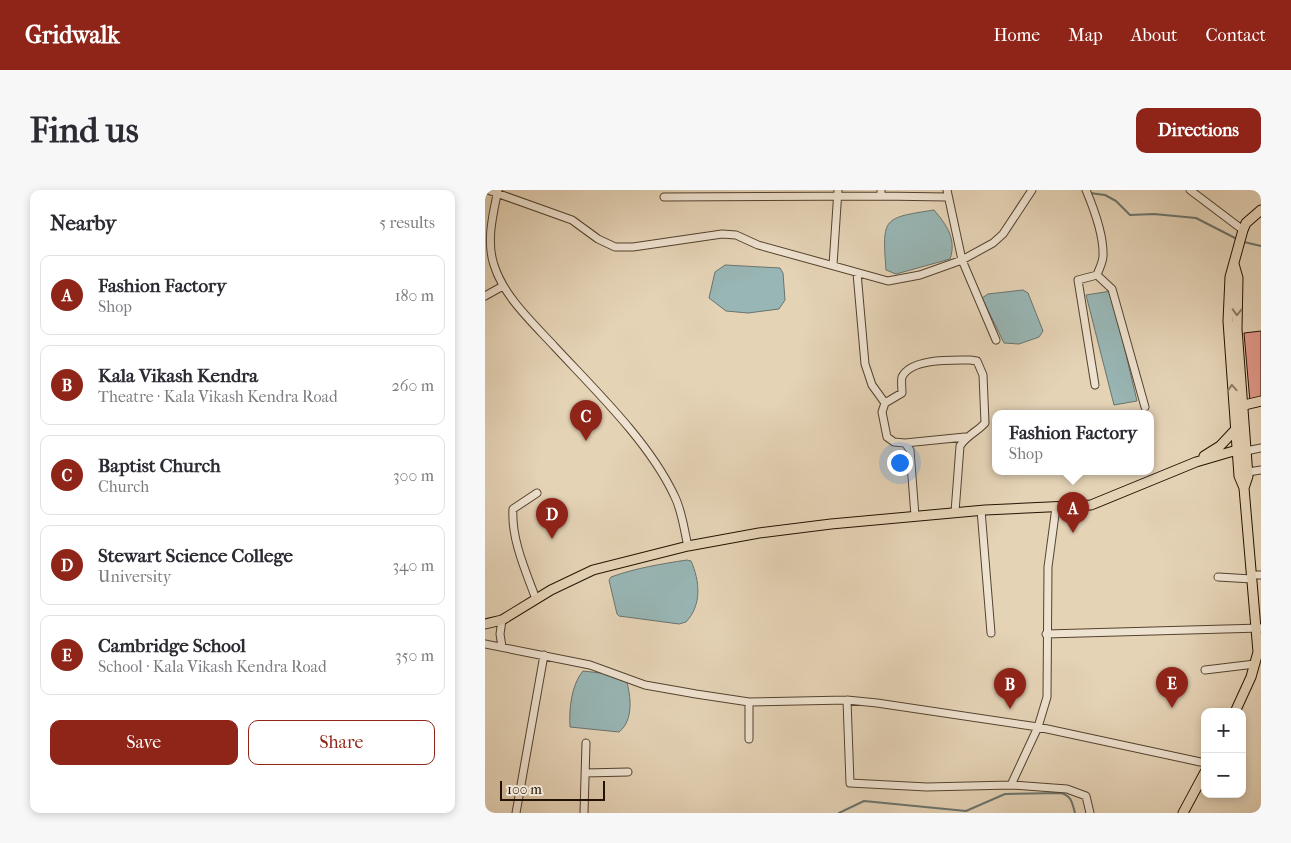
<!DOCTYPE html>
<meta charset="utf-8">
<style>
:root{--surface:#fff;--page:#f7f7f7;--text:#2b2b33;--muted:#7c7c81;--line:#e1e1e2;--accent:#8f2418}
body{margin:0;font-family:"IM FELL French Canon",serif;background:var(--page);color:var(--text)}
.controls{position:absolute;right:15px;bottom:15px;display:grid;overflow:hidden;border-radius:10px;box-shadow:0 2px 8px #0003}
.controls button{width:45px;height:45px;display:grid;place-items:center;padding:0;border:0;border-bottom:1px solid var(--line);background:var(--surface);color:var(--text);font:25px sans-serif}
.scale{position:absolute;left:15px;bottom:12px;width:105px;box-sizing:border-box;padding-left:5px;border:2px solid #241200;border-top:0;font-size:14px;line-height:18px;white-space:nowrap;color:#241200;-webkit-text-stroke:4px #eee2d0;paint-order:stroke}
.you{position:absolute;left:414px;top:272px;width:18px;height:18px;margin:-12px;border:4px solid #fff;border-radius:50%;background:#1a73e8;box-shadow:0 0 0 8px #1a73e833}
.badge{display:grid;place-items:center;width:32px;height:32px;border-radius:50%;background:var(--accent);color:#fff;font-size:16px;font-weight:700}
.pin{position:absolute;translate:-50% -41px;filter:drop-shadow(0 1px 2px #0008)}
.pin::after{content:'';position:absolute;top:26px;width:18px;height:15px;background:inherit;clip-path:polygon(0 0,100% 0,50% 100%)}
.popup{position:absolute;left:507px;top:220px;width:162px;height:65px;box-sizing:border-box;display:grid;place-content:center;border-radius:10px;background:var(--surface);filter:drop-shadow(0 1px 4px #0005);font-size:16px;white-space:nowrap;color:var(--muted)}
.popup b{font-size:19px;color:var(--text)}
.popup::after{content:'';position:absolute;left:50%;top:100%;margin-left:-10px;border:10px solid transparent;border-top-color:var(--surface)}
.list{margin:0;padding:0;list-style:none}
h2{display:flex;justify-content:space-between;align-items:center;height:65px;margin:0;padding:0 20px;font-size:21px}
h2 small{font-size:16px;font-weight:400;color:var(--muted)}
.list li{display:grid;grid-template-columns:32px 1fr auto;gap:15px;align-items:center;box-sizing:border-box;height:80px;margin:0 10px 10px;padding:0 10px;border:1px solid var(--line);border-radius:10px}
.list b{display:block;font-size:19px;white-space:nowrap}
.list p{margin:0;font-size:16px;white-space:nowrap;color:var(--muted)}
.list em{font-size:16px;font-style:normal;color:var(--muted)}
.actions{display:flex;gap:10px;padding:15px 20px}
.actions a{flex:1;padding:11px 0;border:1px solid var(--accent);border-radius:10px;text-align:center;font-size:18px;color:var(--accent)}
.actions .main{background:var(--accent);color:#fff}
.map{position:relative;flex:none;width:776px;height:623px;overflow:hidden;border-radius:10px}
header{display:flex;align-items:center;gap:30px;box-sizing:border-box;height:70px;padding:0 25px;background:var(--accent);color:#fff}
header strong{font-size:24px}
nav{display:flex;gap:28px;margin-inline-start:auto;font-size:18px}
.intro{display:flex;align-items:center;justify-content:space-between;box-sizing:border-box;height:120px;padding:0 30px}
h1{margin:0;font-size:35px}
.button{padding:12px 22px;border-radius:10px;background:var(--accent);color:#fff;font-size:18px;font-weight:700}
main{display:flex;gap:30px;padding:0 30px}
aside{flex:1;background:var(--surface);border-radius:10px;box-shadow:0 2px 8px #0003}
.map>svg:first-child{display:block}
.water{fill:#98b6b5;stroke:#6a746d}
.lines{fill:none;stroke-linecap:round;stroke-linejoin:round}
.stream{stroke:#6a746d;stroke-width:2}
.building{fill:#e29789;stroke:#241200}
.minor-casing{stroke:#54422e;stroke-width:9}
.major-casing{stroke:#241200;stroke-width:11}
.minor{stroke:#eee2d0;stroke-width:7}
.major{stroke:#e5d3b6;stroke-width:9}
.oneway{stroke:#8e7c64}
</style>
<header>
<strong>Gridwalk</strong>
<nav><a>Home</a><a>Map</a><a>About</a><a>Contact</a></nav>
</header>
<div class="intro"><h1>Find us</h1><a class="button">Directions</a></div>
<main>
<aside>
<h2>Nearby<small>5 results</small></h2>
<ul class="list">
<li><span class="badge">A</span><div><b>Fashion Factory</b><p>Shop</p></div><em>180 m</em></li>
<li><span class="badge">B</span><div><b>Kala Vikash Kendra</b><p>Theatre · Kala Vikash Kendra Road</p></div><em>260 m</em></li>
<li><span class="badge">C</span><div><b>Baptist Church</b><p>Church</p></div><em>300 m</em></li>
<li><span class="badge">D</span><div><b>Stewart Science College</b><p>University</p></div><em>340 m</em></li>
<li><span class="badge">E</span><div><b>Cambridge School</b><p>School · Kala Vikash Kendra Road</p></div><em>350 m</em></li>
</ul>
<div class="actions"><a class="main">Save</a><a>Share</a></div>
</aside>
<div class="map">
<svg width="776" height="623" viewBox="0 0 776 623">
<rect width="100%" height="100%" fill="#e5d3b6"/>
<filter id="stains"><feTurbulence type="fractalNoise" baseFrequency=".004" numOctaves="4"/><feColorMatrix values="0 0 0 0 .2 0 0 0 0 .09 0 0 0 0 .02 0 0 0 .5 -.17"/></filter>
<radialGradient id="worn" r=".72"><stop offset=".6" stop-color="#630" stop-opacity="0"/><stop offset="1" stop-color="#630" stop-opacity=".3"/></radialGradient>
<path class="water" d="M449 20C461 34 472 49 465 69L411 84 401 80C397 27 398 28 449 20Z
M240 75 295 78 298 83 300 110 294 119 263 123 241 121 224 108 230 82Z
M538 100 543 103 558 141 554 147 534 154 519 153 497 108 503 104Z
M626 101 652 211 629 215 601 105Z
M202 370 206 371C215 391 217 415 201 432L194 434 134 426 132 424 124 390 126 387C151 378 176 374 202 370Z
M98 481 133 485 141 489C146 506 149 530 134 542L85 537C84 520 86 495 98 481Z"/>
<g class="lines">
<path class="stream" d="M605 3 620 5 631 11 645 25 669 24 711 28 752 49
M759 52 776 56
M354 623 379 611 481 621 520 604 576 603C587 606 587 613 590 623"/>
</g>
<path class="building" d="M776 141V210L765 212 759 143Z"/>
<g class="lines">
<g class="minor-casing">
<path id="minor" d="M3 0 87 30 113 49 130 57H148L237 44 251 45 273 55 403 91 435 85 477 70 508 53 518 44 547 0
M13 0C8 24 1 51 9 75 19 107 48 133 70 157 110 200 164 252 189 305 197 320 199 340 203 356
M396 0V6L462 7
M462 0 477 70 511 150
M601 0C609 19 619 45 618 66 618 72 614 79 612 85L627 99 660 217
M705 0 758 40
M179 7 396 6
M348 75 353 0
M372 83 380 174 387 195 400 213
M0 106 18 96
M610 195 593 90 612 85
M420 253 480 247
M761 261 776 258
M763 282 776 280
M496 320 506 443
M430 326 425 260 420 253 409 252 402 247 397 222 400 213 417 203C417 198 416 191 417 187 426 168 468 170 485 170L492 171 498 185 500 233C492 242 482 245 475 256L470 322
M767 385H776
M733 387 767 389
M51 409C41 382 26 349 28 319L52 303
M17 430 15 444 17 457
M561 444 776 438
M0 454 105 475 160 495 211 504 264 512 362 510 392 513 553 537 720 573
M720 480 770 474
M362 510 365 593 442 597 526 595 553 537 562 507 563 377 571 317
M264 549V512
M100 583 143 582
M526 595 582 599 601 606 605 623
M31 623 59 465
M99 623 101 553"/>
</g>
<g class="major-casing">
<path id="major" d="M749 74 753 88 752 139 763 286 759 298
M751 217 776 211
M719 266 735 256 750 240
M0 434 17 430 66 400 108 380 203 356 274 343 346 334 500 320 606 315 711 272 752 260 761 261
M750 522 766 487 773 462 759 298 754 286 743 131 745 87 758 40 761 33 776 20
M698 623 720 582"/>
</g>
<use href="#minor" class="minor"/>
<use href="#major" class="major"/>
</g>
<defs><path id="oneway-chevron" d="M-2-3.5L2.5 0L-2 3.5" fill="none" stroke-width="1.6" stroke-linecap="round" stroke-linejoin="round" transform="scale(1.25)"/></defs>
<g class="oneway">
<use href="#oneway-chevron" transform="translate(752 122) rotate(91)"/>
<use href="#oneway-chevron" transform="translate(747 198) rotate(-94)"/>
</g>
<rect width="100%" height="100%" filter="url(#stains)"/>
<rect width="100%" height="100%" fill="url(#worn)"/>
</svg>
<div class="controls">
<button>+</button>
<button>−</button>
</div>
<div class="scale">100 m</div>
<div class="you"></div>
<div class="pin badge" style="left:588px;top:343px">A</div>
<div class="popup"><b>Fashion Factory</b>Shop</div>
<div class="pin badge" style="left:525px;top:519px">B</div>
<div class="pin badge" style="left:101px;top:251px">C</div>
<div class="pin badge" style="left:67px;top:349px">D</div>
<div class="pin badge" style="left:687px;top:518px">E</div>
</div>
</main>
